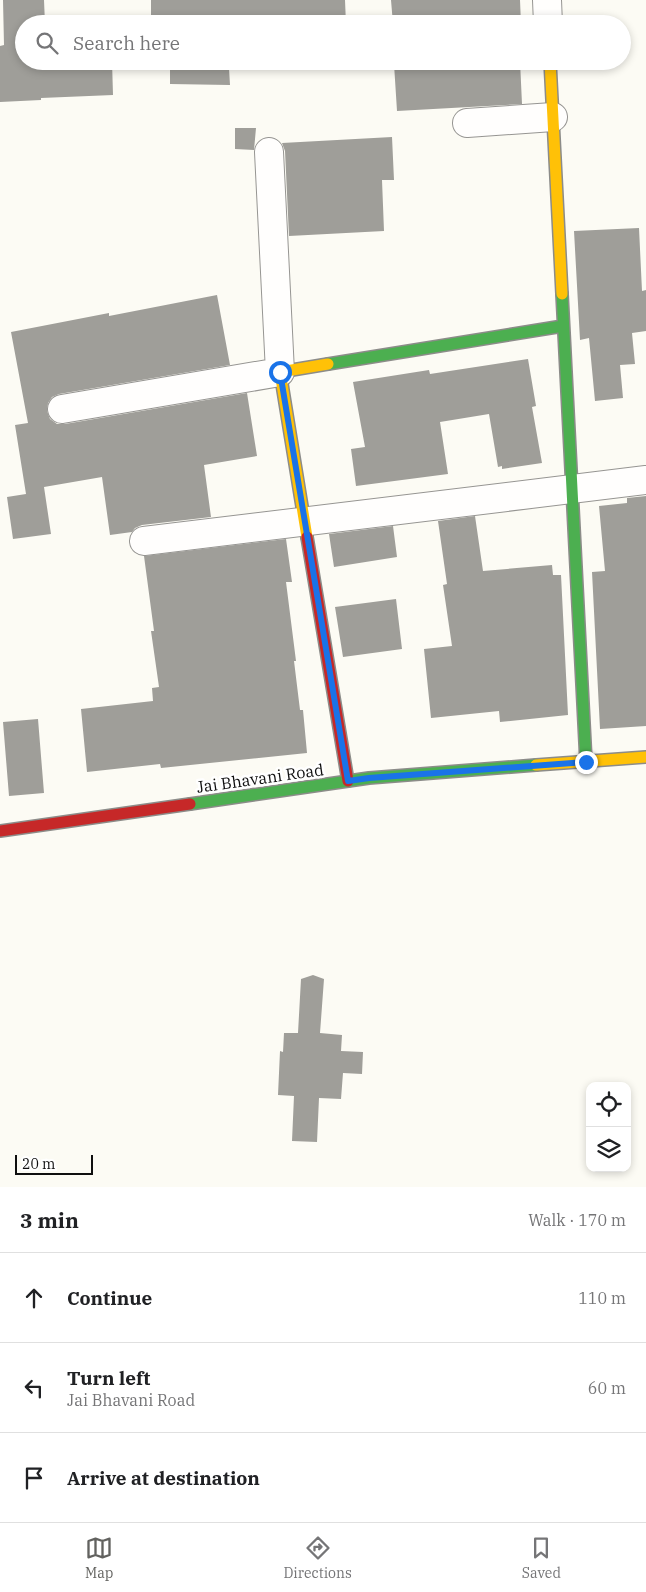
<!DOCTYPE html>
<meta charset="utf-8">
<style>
:root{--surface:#fff;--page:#f6f6f6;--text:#202124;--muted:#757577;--line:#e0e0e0;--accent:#62625f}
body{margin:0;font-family:"IBM Plex Serif",serif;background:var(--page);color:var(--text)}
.controls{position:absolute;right:15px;bottom:15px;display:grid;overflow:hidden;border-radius:10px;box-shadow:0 2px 8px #0003}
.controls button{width:45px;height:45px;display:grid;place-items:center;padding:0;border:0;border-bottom:1px solid var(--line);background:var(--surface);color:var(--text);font:25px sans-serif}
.scale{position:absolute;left:15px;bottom:12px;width:78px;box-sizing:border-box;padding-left:5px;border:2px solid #0f0f0f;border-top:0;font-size:14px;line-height:18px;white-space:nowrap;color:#0f0f0f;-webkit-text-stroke:4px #fff;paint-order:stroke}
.stop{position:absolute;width:15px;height:15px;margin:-11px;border:4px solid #1a73e8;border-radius:50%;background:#fff}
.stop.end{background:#1a73e8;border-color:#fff;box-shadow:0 1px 5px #0008}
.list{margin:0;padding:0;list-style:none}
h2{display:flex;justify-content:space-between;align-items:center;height:65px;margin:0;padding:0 20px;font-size:21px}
h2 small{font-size:16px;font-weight:400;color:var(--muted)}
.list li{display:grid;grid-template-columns:32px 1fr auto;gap:15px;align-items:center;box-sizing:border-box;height:90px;padding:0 20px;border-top:1px solid var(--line)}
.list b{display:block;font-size:19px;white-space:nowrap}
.list p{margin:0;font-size:16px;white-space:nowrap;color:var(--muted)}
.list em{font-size:16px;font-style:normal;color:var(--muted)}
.icon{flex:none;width:28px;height:28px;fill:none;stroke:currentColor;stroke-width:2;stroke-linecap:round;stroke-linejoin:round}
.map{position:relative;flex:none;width:646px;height:1187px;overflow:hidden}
.search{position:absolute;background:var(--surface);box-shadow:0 2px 8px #0003;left:15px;right:15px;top:15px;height:55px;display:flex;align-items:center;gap:12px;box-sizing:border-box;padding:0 18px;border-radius:28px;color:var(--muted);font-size:19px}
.sheet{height:335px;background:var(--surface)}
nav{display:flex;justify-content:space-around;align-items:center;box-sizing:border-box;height:70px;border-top:1px solid var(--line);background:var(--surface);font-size:14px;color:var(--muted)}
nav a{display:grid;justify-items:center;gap:2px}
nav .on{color:var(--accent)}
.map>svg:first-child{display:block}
.building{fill:#9f9e99}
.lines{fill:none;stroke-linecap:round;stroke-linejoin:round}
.street-casing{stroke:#969592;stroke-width:30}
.fast-casing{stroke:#8c8c89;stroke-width:14}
.slow-casing{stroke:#8c8c89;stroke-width:14}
.jam-casing{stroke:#8c8c89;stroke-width:14}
.street{stroke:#fffefd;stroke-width:28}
.fast{stroke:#4caf50;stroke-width:11}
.slow{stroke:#ffc107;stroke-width:11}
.jam{stroke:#c62828;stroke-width:11}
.route{stroke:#1a73e8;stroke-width:6}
.labels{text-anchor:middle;stroke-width:5;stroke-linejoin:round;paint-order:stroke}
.street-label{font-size:16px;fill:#0f0f0f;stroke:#fff}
</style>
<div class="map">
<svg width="646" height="1187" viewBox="0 0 646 1187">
<rect width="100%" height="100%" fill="#fcfbf4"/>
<path class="building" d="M3 0H44L45 24H24V61H112L113 95 41 98V100L0 102V46L4 45Z
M151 0H345L346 24H151Z
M391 0H520L521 24H393Z
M150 61H348V63L229 68 230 85 170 84V67H150Z
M445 61H520L522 104 397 111 394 64Z
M235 128H256L254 150 235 149Z
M392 137 394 180H382L384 231 289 236 285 151 282 143Z
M639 228 642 291 646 290V331L632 333 635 364 620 365 623 398 595 401 589 338 580 340 574 231Z
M217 295 230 365 59 394 52 397 48 403 47 411 50 419 57 424H65L247 393 257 456 204 465 211 517 142 525 135 528 132 532 110 535 102 477 44 487 51 534 13 539 7 497 26 494 15 425 28 423 11 332 109 313V316Z
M528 359 536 406 532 407 542 463 502 469V466L498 467 489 414 440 422 448 474 356 486 351 449 365 447 353 382 429 370 430 374Z
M646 496V726L600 729 592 572 605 571 599 506 627 503V498Z
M475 516 483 571 552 565 553 575H561L568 715 500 722 499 711 431 718 424 649 452 646 443 585 447 584 438 521Z
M393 526 397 557 334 567 329 534Z
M286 539 292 582H286L296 661H294L300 710H303L307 753 161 768 160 764 87 772 81 709 153 701 152 688 159 687 151 631H154L144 556Z
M396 599 402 649 343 657 335 607Z
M38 719 44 793 9 796 3 722Z
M313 975 324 979 320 1033 342 1035 341 1051 363 1052 362 1074 343 1073 341 1099 319 1098 317 1142 292 1141 294 1096 278 1095 280 1051 283 1052 284 1033H298L301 979Z"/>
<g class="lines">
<g class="street-casing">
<path id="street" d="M547 0 548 24
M467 123 553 117
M62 409 280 372 269 152
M144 541 646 480"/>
</g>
<g class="fast-casing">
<path id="fast" d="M562 294 586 762
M328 364 563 326
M190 804 369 778 536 765"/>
</g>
<g class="slow-casing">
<path id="slow" d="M550 61 562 294
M307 537 280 372 328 364
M536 765 646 757"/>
</g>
<g class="jam-casing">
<path id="jam" d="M307 537 348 781
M0 831 190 804"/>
</g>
<use href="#street" class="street"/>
<use href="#fast" class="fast"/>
<use href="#slow" class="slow"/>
<use href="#jam" class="jam"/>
</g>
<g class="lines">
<path class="route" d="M280 372 348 781 369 778 586 762"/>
</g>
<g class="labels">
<g class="street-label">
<text transform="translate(260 778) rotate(-8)" y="6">Jai Bhavani Road</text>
</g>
</g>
</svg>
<div class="controls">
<button><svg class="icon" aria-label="locate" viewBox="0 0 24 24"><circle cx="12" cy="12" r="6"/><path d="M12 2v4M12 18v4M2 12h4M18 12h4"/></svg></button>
<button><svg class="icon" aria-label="layers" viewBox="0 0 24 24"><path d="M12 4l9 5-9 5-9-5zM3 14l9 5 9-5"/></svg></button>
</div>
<div class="scale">20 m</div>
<div class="stop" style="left:280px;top:372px"></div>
<div class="stop end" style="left:586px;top:762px"></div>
<div class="search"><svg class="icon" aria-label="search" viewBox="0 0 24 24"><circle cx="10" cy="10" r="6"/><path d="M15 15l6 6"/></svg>Search here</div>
</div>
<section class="sheet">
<h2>3 min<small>Walk · 170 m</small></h2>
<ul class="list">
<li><svg class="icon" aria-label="ahead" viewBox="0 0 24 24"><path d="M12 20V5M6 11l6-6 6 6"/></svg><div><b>Continue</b></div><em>110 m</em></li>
<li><svg class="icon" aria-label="left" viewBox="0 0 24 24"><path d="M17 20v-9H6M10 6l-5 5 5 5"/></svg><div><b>Turn left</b><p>Jai Bhavani Road</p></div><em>60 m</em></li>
<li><svg class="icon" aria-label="arrive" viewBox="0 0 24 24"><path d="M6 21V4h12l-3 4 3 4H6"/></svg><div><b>Arrive at destination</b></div></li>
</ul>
</section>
<nav>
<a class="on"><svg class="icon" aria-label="map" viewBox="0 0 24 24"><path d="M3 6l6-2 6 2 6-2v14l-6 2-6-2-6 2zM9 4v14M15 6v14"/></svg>Map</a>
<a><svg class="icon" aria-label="directions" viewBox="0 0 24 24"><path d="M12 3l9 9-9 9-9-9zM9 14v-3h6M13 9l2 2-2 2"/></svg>Directions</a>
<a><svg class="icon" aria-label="saved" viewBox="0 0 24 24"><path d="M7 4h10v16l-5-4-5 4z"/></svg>Saved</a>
</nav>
